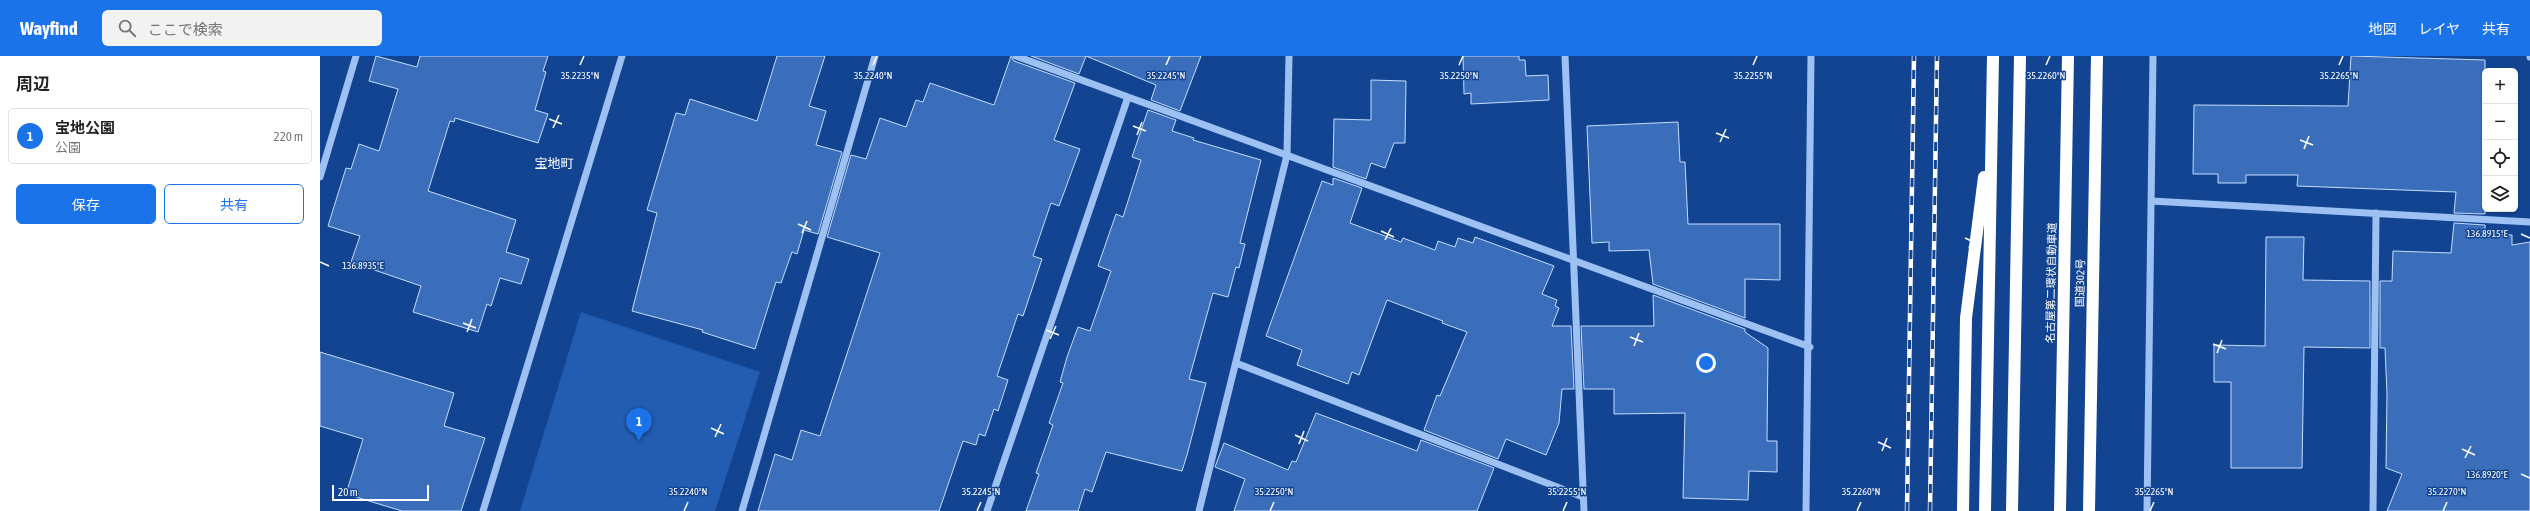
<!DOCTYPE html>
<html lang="ja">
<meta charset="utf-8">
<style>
:root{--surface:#fff;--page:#f2f2f2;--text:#202124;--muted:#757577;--line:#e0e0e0;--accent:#1a73e8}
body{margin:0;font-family:"Asap Condensed","Noto Sans JP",sans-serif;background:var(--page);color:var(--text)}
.controls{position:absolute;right:12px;top:12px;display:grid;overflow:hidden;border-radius:6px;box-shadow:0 1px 3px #0004}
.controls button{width:36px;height:36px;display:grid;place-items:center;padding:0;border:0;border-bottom:1px solid var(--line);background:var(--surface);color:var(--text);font:20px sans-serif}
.scale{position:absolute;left:12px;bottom:10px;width:97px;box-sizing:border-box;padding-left:4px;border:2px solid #fff;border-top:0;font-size:11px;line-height:14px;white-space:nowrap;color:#fff;-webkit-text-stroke:3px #124492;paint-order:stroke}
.you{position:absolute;left:1386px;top:307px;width:14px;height:14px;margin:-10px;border:3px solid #fff;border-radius:50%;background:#1a73e8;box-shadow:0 0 0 6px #1a73e833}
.badge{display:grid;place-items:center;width:26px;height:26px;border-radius:50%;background:var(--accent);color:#fff;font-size:13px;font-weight:700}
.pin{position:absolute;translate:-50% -33px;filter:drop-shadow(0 1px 2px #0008)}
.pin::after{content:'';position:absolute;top:21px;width:14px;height:12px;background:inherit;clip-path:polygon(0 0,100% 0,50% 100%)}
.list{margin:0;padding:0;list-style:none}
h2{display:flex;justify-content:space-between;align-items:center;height:52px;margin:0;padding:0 16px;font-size:17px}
h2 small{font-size:13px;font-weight:400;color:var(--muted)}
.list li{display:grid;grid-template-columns:26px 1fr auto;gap:12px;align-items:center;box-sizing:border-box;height:56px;margin:0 8px 8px;padding:0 8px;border:1px solid var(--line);border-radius:6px}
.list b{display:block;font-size:15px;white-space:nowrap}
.list p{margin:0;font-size:13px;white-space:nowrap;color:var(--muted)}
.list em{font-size:13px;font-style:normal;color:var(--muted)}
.actions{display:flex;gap:8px;padding:12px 16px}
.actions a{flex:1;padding:9px 0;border:1px solid var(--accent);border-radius:6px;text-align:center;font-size:14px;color:var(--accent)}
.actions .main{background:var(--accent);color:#fff}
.icon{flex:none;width:22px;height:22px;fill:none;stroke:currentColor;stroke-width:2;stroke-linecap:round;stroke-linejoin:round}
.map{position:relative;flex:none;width:2210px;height:455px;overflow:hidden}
header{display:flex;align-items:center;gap:24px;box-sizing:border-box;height:56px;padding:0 20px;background:var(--accent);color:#fff}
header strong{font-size:19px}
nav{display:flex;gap:22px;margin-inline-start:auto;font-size:14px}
.search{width:280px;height:36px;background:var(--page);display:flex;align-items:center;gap:10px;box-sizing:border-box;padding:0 14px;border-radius:6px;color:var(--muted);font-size:15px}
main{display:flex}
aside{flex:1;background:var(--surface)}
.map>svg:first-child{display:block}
.green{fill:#235db2}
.building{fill:#3a6ebb;stroke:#c6ddfd}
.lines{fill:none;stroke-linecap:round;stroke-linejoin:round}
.minor{stroke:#9ec1f3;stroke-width:7}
.highway{stroke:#fff;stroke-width:12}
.rail-casing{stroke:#fff;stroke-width:4.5}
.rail{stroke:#124492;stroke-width:3;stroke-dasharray:9;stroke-linecap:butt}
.ticks{fill:none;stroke:#fff;stroke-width:1.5}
.labels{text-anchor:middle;stroke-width:3;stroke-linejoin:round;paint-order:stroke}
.street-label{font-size:11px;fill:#fff;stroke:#124492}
.quarter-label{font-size:13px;fill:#fff;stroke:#124492}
.ticks-label{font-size:10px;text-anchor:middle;fill:#fff;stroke:#124492;stroke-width:3;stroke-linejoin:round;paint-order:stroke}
</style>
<header>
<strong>Wayfind</strong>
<div class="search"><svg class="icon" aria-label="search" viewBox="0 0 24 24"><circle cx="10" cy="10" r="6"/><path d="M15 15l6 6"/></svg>ここで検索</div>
<nav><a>地図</a><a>レイヤ</a><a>共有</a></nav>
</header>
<main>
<aside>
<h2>周辺<small></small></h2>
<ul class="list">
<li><span class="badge">1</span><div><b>宝地公園</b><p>公園</p></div><em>220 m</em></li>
</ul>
<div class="actions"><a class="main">保存</a><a>共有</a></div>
</aside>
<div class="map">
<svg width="2210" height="455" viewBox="0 0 2210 455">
<rect width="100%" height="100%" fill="#124492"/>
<path class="green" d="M261 256 440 316 395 455H200Z"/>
<path class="building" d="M56 0 97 11 100 0H228L223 15 226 16 215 54 228 58 218 87 135 62 134 66 130 65 108 135 196 164 186 196 209 203 201 228 180 222 171 250 167 248 158 276 93 256 101 230 31 206 40 180 8 170 26 112 31 113 39 88 59 95 78 33 49 25Z
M457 0H505L489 50 506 55 496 89 522 96 498 178 484 174 477 198 472 196 461 227 456 226 435 293 382 276 383 274 312 255 337 157 327 154 356 57 365 59 370 43 437 65Z
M691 0 694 5 755 27 734 84 760 93 739 150 731 147 713 200 722 203 703 260 698 258 677 320 688 324 678 355 674 353 665 380 659 378 656 389 643 385 619 455H438L455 398 472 404 481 374 500 380 560 197 507 181 531 99 546 103 560 62 586 71 596 44 603 46 610 27 674 49Z
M711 0H766L759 18Z
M766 0H881L860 55 831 44 836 29Z
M1143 0H1199V4H1205L1206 20 1228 19 1229 44 1151 48V37L1144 38Z
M2031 0 2165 4V158L2134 157 2136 136 1977 130 1978 119H1926V127H1898V118H1873L1874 49 2028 50Z
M1051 24 1086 25 1085 87H1074L1065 112 1051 107 1046 123 1013 111 1014 63 1051 64Z
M828 54 856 64 852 75 874 82 873 84 941 104 920 187 925 188 919 212 916 211 908 241 893 237 869 323 886 327 867 399 862 415 786 396 772 436 765 433 758 455H706L719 418 716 417 733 369 729 367 743 327 740 326 747 301 758 271 770 275 791 215 778 210 796 158 803 161 821 104 812 101Z
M1358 66 1360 106H1365L1368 168H1460V224L1425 223V262L1333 228 1329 194 1289 195V186L1272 187 1267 70Z
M1013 122 1042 132 1030 167 1081 186 1083 182 1115 194 1118 185 1135 191 1138 182 1153 187 1155 181 1234 210 1222 238 1237 244 1235 250 1239 252 1232 270H1251L1254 333H1242L1239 367 1226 399 1186 383 1178 403 1104 374 1117 339 1120 340 1147 276 1122 267 1123 265 1067 244 1039 319 1032 316 1028 328 977 309 982 294 946 280 1002 125 1013 129Z
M2134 167 2165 169V178L2192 179V189L2210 186V455H2067L2082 418 2066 412 2067 338 2065 292H2060V225H2072L2073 195 2131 197Z
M1946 181H1984L1983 224 2050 225V292L1984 291 1982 412H1911V326H1894V289L1945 290Z
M1333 239 1425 273V276L1448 292 1447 385H1457V416L1429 415 1428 444 1363 442 1365 357 1294 358V333H1264L1261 270H1334Z
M0 296 134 337 124 370 165 382 141 455H82L26 438 43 383 0 370Z
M996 357 1097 395 1101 384 1174 412 1157 455H914L925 423 895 411 904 387 968 414 972 405 976 406Z"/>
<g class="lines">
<path class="minor" d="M696 0 1490 291
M1245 0 1264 455
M2210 0V1
M0 121 36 0
M1831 145 2210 166
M916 307 1263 441
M163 455 302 0
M422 455 555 0
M667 455 808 41
M879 455 967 99 969 0
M1486 455 1491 0
M1827 455 1833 0
M2053 455 2056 157"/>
<path class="highway" d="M1643 455 1646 262 1664 121
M1665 455 1673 0
M1692 455 1700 0
M1740 455 1748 0
M1769 455 1777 0"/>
<g class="rail-casing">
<path id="rail" d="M1587 455 1594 0
M1610 455 1617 0"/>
</g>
<use href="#rail" class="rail"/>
</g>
<path class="ticks" d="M260 9 264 0M553 9 557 0M846 9 850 0M1139 9 1143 0M1433 9 1437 0M1726 9 1730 0M2019 9 2023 0M229 63 242 68M813 70 826 75M233 72 239 59M1396 77 1409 82M817 79 822 66M1980 84 1993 89M1400 86 1406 73M1984 93 1989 80M478 168 491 174M1061 175 1074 181M482 177 487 165M2201 178 2210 182M1645 182 1658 188M1065 184 1071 172M1649 192 1654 179M0 206 9 210M143 267 156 272M726 274 739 279M147 276 152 263M1310 281 1323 286M730 283 736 270M1893 288 1906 293M1314 290 1319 277M1897 297 1902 284M391 372 404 378M975 379 988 385M395 381 401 368M1558 386 1571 392M979 388 984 375M2142 393 2155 399M1562 395 1567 382M2145 402 2151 390M2201 418 2210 422M364 455 368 446M657 455 661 446M950 455 954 446M1243 455 1247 446M1537 455 1541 446M1830 455 1834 446M2123 455 2127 446"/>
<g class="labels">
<g class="street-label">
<text transform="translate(1731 227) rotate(-89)" y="4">名古屋第二環状自動車道</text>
<text transform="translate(1760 227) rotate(-89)" y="4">国道302号</text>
</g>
<g class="quarter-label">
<text x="234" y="112">宝地町</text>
</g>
</g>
<g class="ticks-label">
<text x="260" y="23">35.2235°N</text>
<text x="553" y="23">35.2240°N</text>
<text x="846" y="23">35.2245°N</text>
<text x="1139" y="23">35.2250°N</text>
<text x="1726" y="23">35.2260°N</text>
<text x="2019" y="23">35.2265°N</text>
<text x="1433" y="23">35.2255°N</text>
<text x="2167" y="181">136.8915°E</text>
<text x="43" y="213">136.8935°E</text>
<text x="2167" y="422">136.8920°E</text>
<text x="368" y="439">35.2240°N</text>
<text x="661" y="439">35.2245°N</text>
<text x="954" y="439">35.2250°N</text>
<text x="1247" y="439">35.2255°N</text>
<text x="1541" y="439">35.2260°N</text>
<text x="1834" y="439">35.2265°N</text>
<text x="2127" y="439">35.2270°N</text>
</g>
</svg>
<div class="controls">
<button>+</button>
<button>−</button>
<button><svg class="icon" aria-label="locate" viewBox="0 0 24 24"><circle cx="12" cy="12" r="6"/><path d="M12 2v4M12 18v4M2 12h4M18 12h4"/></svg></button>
<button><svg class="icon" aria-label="layers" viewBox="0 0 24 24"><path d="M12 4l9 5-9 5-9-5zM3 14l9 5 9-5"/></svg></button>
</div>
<div class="scale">20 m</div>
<div class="you"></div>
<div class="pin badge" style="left:319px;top:385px">1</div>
</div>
</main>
